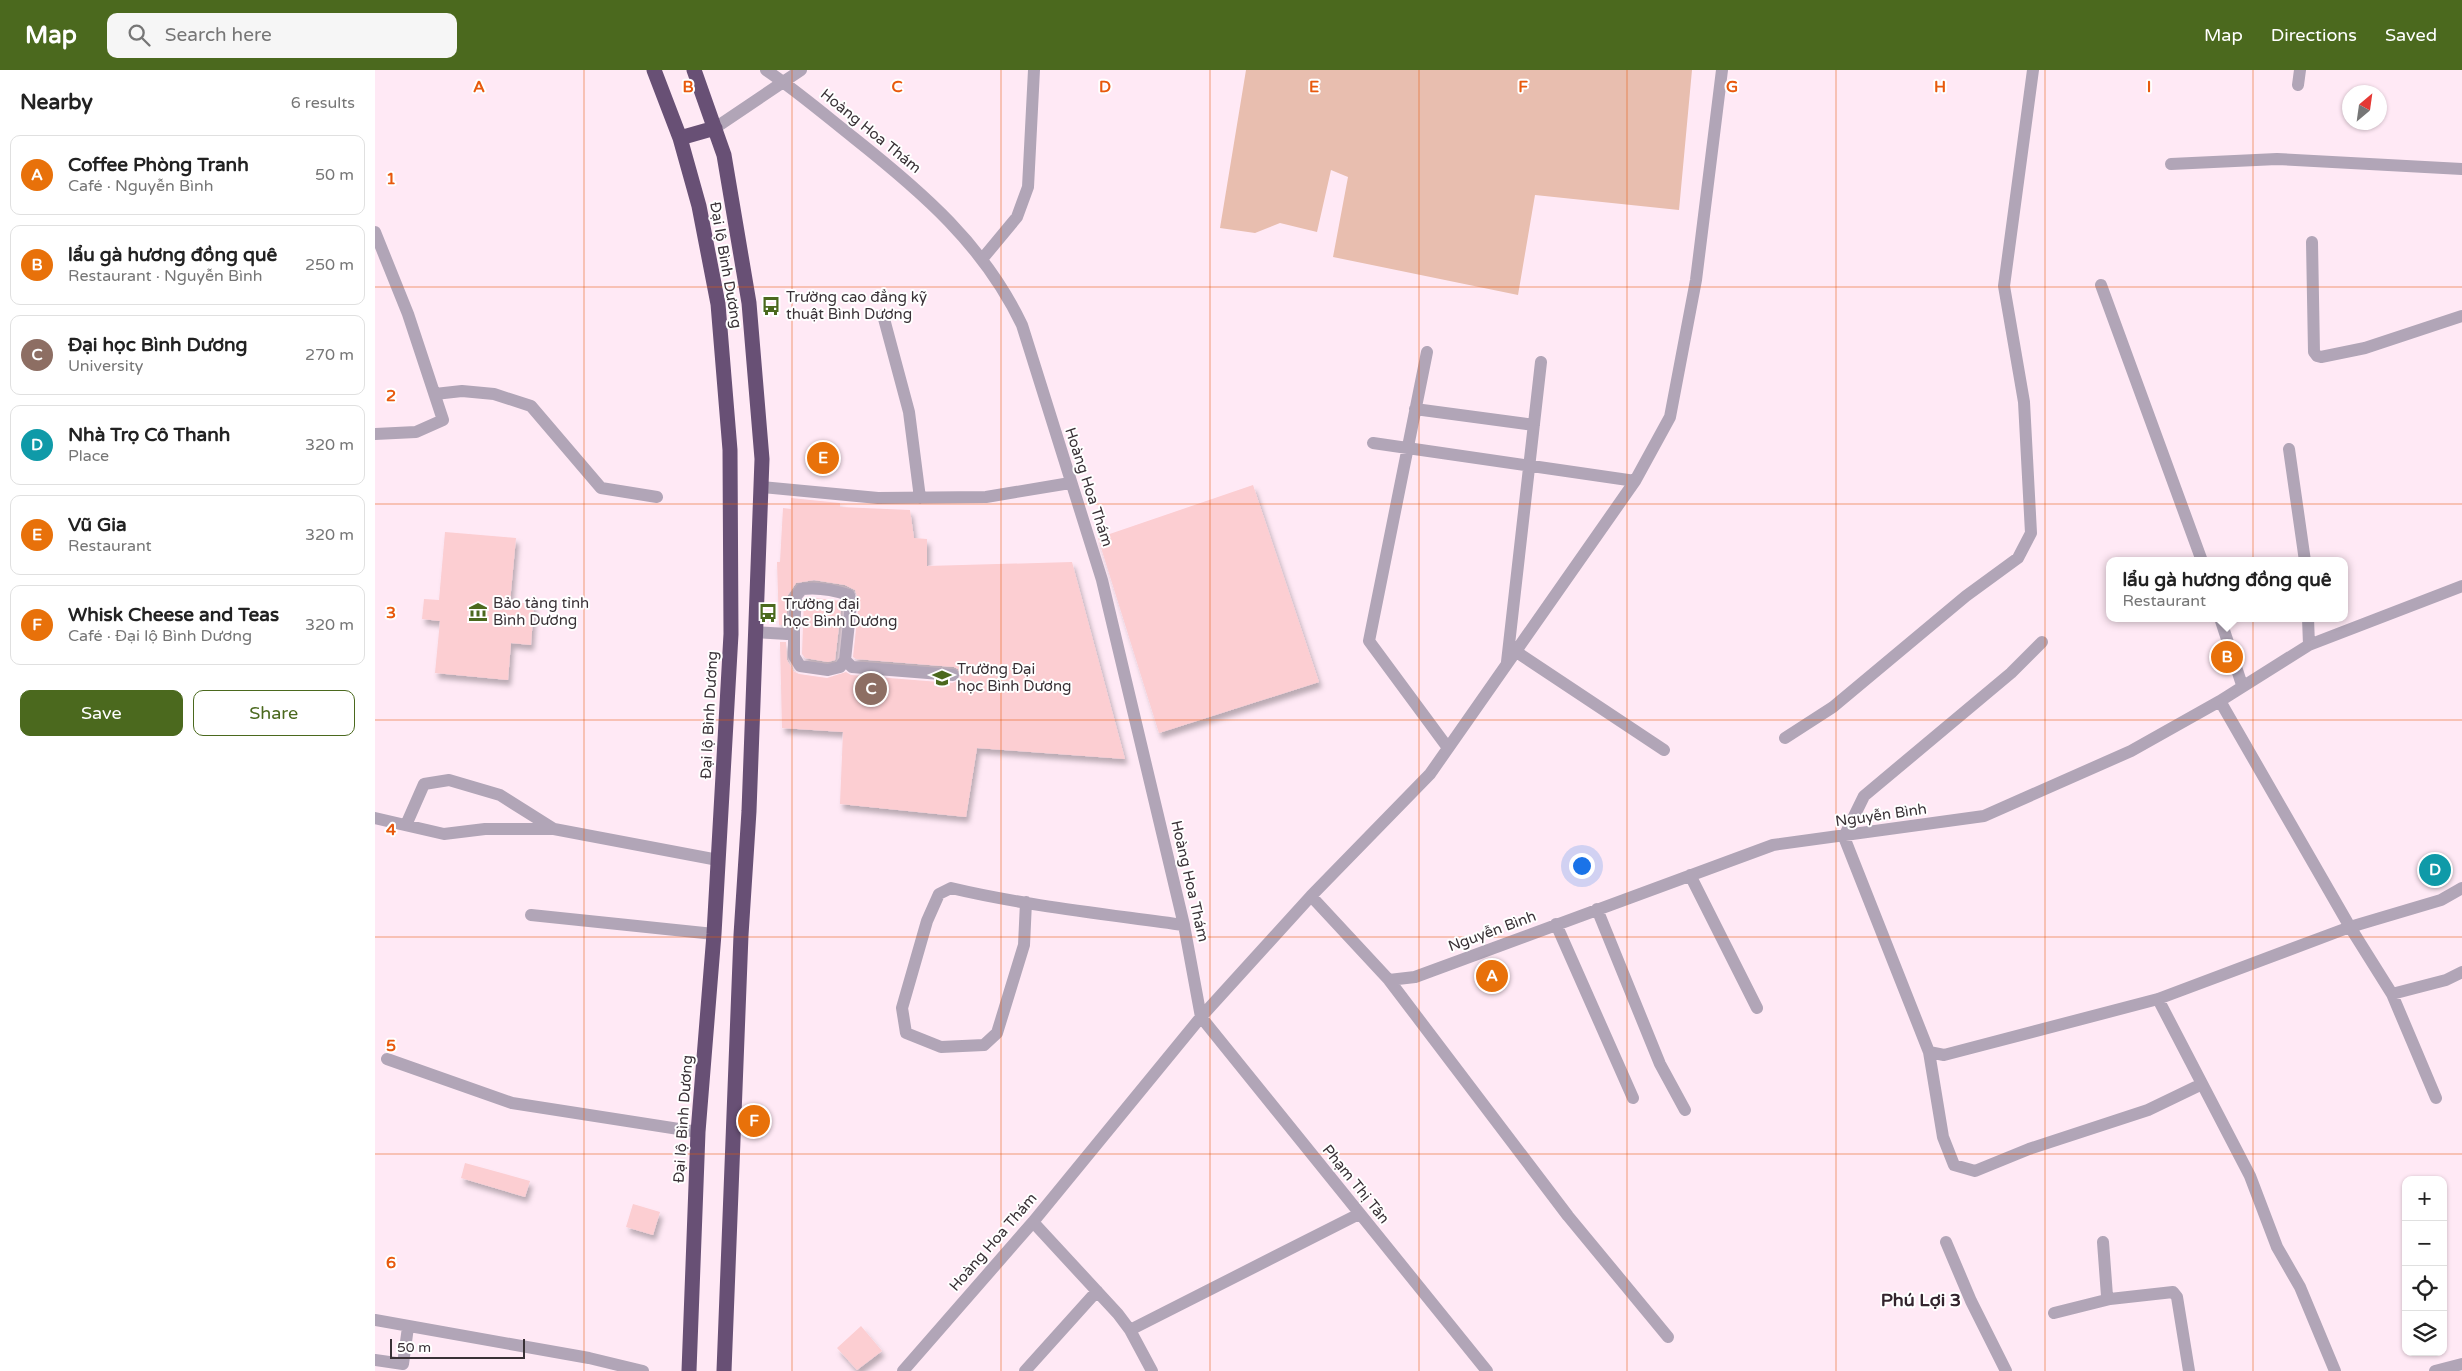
<!DOCTYPE html>
<meta charset="utf-8">
<style>
:root{--surface:#fff;--page:#f6f6f6;--text:#222;--muted:#767676;--line:#e0e0e0;--accent:#4b691e}
body{margin:0;font-family:"Varela Round",sans-serif;background:var(--page);color:var(--text)}
.controls{position:absolute;right:15px;bottom:15px;display:grid;overflow:hidden;border-radius:10px;box-shadow:0 1px 4px #0004}
.controls button{width:45px;height:45px;display:grid;place-items:center;padding:0;border:0;border-bottom:1px solid var(--line);background:var(--surface);color:var(--text);font:25px sans-serif}
.compass{position:absolute;left:1967px;top:15px;width:45px;height:45px;border-radius:50%;background:var(--surface);box-shadow:0 1px 4px #0004;rotate:29deg}
.scale{position:absolute;left:15px;bottom:12px;width:135px;box-sizing:border-box;padding-left:5px;border:2px solid #393136;border-top:0;font-size:14px;line-height:18px;white-space:nowrap;color:#393136;-webkit-text-stroke:4px #fff;paint-order:stroke}
.you{position:absolute;left:1206px;top:795px;width:18px;height:18px;margin:-12px;border:4px solid #fff;border-radius:50%;background:#1a73e8;box-shadow:0 0 0 8px #1a73e833}
.badge{display:grid;place-items:center;width:32px;height:32px;border-radius:50%;background:var(--accent);color:#fff;font-size:16px;font-weight:700}
.pin{position:absolute;translate:-50% -50%;border:2px solid #fff;box-shadow:0 1px 5px #0006}
.popup{position:absolute;left:1731px;top:487px;width:242px;height:65px;box-sizing:border-box;display:grid;place-content:center;border-radius:10px;background:var(--surface);filter:drop-shadow(0 1px 4px #0005);font-size:16px;white-space:nowrap;color:var(--muted)}
.popup b{font-size:19px;color:var(--text)}
.popup::after{content:'';position:absolute;left:50%;top:100%;margin-left:-10px;border:10px solid transparent;border-top-color:var(--surface)}
.list{margin:0;padding:0;list-style:none}
h2{display:flex;justify-content:space-between;align-items:center;height:65px;margin:0;padding:0 20px;font-size:21px}
h2 small{font-size:16px;font-weight:400;color:var(--muted)}
.list li{display:grid;grid-template-columns:32px 1fr auto;gap:15px;align-items:center;box-sizing:border-box;height:80px;margin:0 10px 10px;padding:0 10px;border:1px solid var(--line);border-radius:10px}
.list b{display:block;font-size:19px;white-space:nowrap}
.list p{margin:0;font-size:16px;white-space:nowrap;color:var(--muted)}
.list em{font-size:16px;font-style:normal;color:var(--muted)}
.actions{display:flex;gap:10px;padding:15px 20px}
.actions a{flex:1;padding:11px 0;border:1px solid var(--accent);border-radius:10px;text-align:center;font-size:18px;color:var(--accent)}
.actions .main{background:var(--accent);color:#fff}
.icon{flex:none;width:28px;height:28px;fill:none;stroke:currentColor;stroke-width:2;stroke-linecap:round;stroke-linejoin:round}
.map{position:relative;flex:none;width:2087px;height:1301px;overflow:hidden}
header{display:flex;align-items:center;gap:30px;box-sizing:border-box;height:70px;padding:0 25px;background:var(--accent);color:#fff}
header strong{font-size:24px}
nav{display:flex;gap:28px;margin-inline-start:auto;font-size:18px}
.search{width:350px;height:45px;background:var(--page);display:flex;align-items:center;gap:12px;box-sizing:border-box;padding:0 18px;border-radius:10px;color:var(--muted);font-size:19px}
main{display:flex}
aside{flex:1;background:var(--surface)}
.map>svg:first-child{display:block}
.green{fill:#e8beaf}
.building{fill:#fcced2;filter:url(#shadow)}
.lines{fill:none;stroke-linecap:round;stroke-linejoin:round}
.minor{stroke:#b1a5b7;stroke-width:12}
.highway{stroke:#685075;stroke-width:15}
.grid{fill:none;stroke:#e8590c;stroke-width:1;stroke-opacity:0.55}
.labels{text-anchor:middle;stroke-width:4;stroke-linejoin:round;paint-order:stroke}
.street-label{font-size:15px;fill:#393136;stroke:#fff}
.poi-label{font-size:15px;fill:#393136;stroke:#fff;text-anchor:start}
.quarter-label{font-size:18px;font-weight:bold;fill:#33242d;stroke:#fff}
.grid-label{font-size:16px;text-anchor:middle;font-weight:bold;fill:#e8590c;stroke:#fff;stroke-width:4;stroke-linejoin:round;paint-order:stroke}
</style>
<header>
<strong>Map</strong>
<div class="search"><svg class="icon" aria-label="search" viewBox="0 0 24 24"><circle cx="10" cy="10" r="6"/><path d="M15 15l6 6"/></svg>Search here</div>
<nav><a>Map</a><a>Directions</a><a>Saved</a></nav>
</header>
<main>
<aside>
<h2>Nearby<small>6 results</small></h2>
<ul class="list">
<li><span class="badge" style="background:#e8710a">A</span><div><b>Coffee Phòng Tranh</b><p>Café · Nguyễn Bình</p></div><em>50 m</em></li>
<li><span class="badge" style="background:#e8710a">B</span><div><b>lẩu gà hương đồng quê</b><p>Restaurant · Nguyễn Bình</p></div><em>250 m</em></li>
<li><span class="badge" style="background:#8d6e63">C</span><div><b>Đại học Bình Dương</b><p>University</p></div><em>270 m</em></li>
<li><span class="badge" style="background:#0f9aa8">D</span><div><b>Nhà Trọ Cô Thanh</b><p>Place</p></div><em>320 m</em></li>
<li><span class="badge" style="background:#e8710a">E</span><div><b>Vũ Gia</b><p>Restaurant</p></div><em>320 m</em></li>
<li><span class="badge" style="background:#e8710a">F</span><div><b>Whisk Cheese and Teas</b><p>Café · Đại lộ Bình Dương</p></div><em>320 m</em></li>
</ul>
<div class="actions"><a class="main">Save</a><a>Share</a></div>
</aside>
<div class="map">
<svg width="2087" height="1301" viewBox="0 0 2087 1301">
<defs>
<filter id="shadow"><feDropShadow dx="3" dy="5.5" stdDeviation="2.5" flood-color="#0004"/></filter>
</defs>
<rect width="100%" height="100%" fill="#ffe9f5"/>
<path class="green" d="M871 0H1317L1304 140 1160 125 1143 225 958 187 973 107 956 100 942 162 905 153 880 163 845 158Z"/>
<path class="building" d="M878 415 944 612 784 663 723 468Z
M416 428 465 433V437L535 440 539 468 552 469V496L697 492 750 689 602 678 591 747 465 734 468 662 407 658 405 572H411L412 590 418 601 424 604 452 608 471 602 476 605 577 613 584 610 586 605 583 599 579 597 481 589 478 587 484 532 480 520 470 515 439 510 421 513 413 525 411 555H404L402 492H405L408 438 416 439Z
M70 462 141 468 135 532 159 534 156 575 136 573 133 610 60 603 65 551 47 549 49 529 64 530Z
M431 527 467 531 460 590 453 592 430 588 427 584 429 529Z
M90 1093 155 1111 150 1127 86 1108Z
M258 1134 285 1142 278 1165 251 1157Z
M486 1256 507 1281 482 1300 462 1278Z"/>
<g class="lines">
<path class="minor" d="M391 0C422 21 450 45 479 68 547 122 609 175 647 255L727 510 809 855 826 947 1112 1301
M1923 15 1925 0
M340 58 426 0
M1796 94 1902 89 2087 99
M0 162 33 244 68 350 41 362 0 364
M1937 172 1939 282 1942 286 1946 287 1990 278 2087 246
M608 188 642 147 653 117 659 0
M1726 215 1827 491
M508 245 534 342 545 428
M1052 282 994 571 1073 678
M60 324 87 321 119 324 156 336 226 418 282 427
M1040 339 1159 355
M998 373 1260 411
M1914 379 1930 491
M386 417 503 428 611 427 695 413
M1845 548 1867 615
M1933 548 1934 575
M419 560V586L425 596 453 600 465 597 470 590
M380 562 412 564 419 560 421 526 427 519C443 517 459 520 474 525L476 534 470 590 477 597 578 605
M1667 572 1636 603 1489 726 1469 767 1554 982 1569 985 1783 929 1975 857 1845 631
M1140 581 1289 680
M1132 592 1166 292
M1410 668 1458 637 1591 526 1643 488 1656 463 1649 332 1629 216 1658 0
M0 748 69 764 110 759H179L343 790
M31 755 49 714 74 710 125 725 179 759
M1315 805 1382 938
M936 826 1014 910 1040 907 1398 775 1609 746 1756 681 1845 631 1934 575 2087 516
M651 832 649 875 622 963 609 975 566 977 531 963 527 938 552 851 564 824 576 818C652 836 731 844 809 855
M1222 839 1285 994 1310 1040
M156 845 339 864
M1181 854 1258 1028
M1014 910 1193 1146 1293 1267
M2017 924 2071 910 2087 902
M1783 929 1875 1106 1902 1177 1925 1217 1960 1301
M1554 982 1568 1067 1579 1095 1600 1101 1654 1079 1773 1040 1827 1014
M12 989 137 1033 323 1062
M2061 1028 2017 924 1975 857 2066 830 2087 818
M658 1152 743 1244 755 1260 777 1301
M1571 1172 1596 1231 1631 1301
M1728 1172 1732 1226 1735 1229 1798 1222 1802 1227 1814 1301
M1679 1243 1735 1229
M0 1250 214 1288 268 1301
M755 1260 984 1144
M0 1290 28 1294 33 1257
M528 1301 658 1152 826 947 936 826 1055 704 1260 411 1295 347 1321 210 1347 0
M650 1301 722 1221
M2060 1301 2087 1294"/>
<path class="highway" d="M279 0 305 68 324 136 343 234 355 380 356 564 339 864 323 1062 314 1301
M319 0 349 85 374 233 387 389 374 741 366 865 349 1301
M305 68 340 58"/>
</g>
<path class="grid" d="M209 0V1301M417 0V1301M626 0V1301M835 0V1301M1044 0V1301M1252 0V1301M1461 0V1301M1670 0V1301M1878 0V1301M0 217H2087M0 434H2087M0 650H2087M0 867H2087M0 1084H2087"/>
<defs>
<g id="bus-bare" transform="scale(1.5)"><path d="M-5-6H5V4H4V6H2V4H-2V6H-4V4H-5ZM-3.5-4V0h7V-4ZM-3.5 1.2v1.5H-2V1.2ZM2 1.2v1.5H3.5V1.2Z" fill="#4b691e" stroke="#fff" stroke-width="2.5" paint-order="stroke"/></g>
<g id="museum-bare" transform="scale(1.5)"><path d="M0-6L6-3V-2H-6V-3ZM-5-1h2V3h-2ZM-1-1h2V3h-2ZM3-1h2V3H3ZM-6 4H6V6H-6Z" fill="#4b691e" stroke="#fff" stroke-width="2.5" paint-order="stroke"/></g>
<g id="university-bare" transform="scale(1.5)"><path d="M0-5L7-2L0 1L-7-2ZM-4 1L0 2.5L4 1V4Q0 6-4 4Z" fill="#4b691e" stroke="#fff" stroke-width="2.5" paint-order="stroke"/></g>
</defs>
<g fill-rule="evenodd">
<use href="#bus-bare" x="396" y="236"/>
<use href="#museum-bare" x="103" y="542"/>
<use href="#bus-bare" x="393" y="543"/>
<use href="#university-bare" x="567" y="608"/>
</g>
<g class="labels">
<g class="street-label">
<text transform="translate(496 61) rotate(39)" y="5">Hoàng Hoa Thám</text>
<text transform="translate(351 195) rotate(80)" y="5">Đại lộ Bình Dương</text>
<text transform="translate(714 417) rotate(72)" y="5">Hoàng Hoa Thám</text>
<text transform="translate(334 645) rotate(-87)" y="5">Đại lộ Bình Dương</text>
<text transform="translate(1506 745) rotate(-8)" y="5">Nguyễn Bình</text>
<text transform="translate(815 811) rotate(77)" y="5">Hoàng Hoa Thám</text>
<text transform="translate(1117 861) rotate(-20)" y="5">Nguyễn Bình</text>
<text transform="translate(308 1049) rotate(-86)" y="5">Đại lộ Bình Dương</text>
<text transform="translate(981 1114) rotate(51)" y="5">Phạm Thị Tân</text>
<text transform="translate(618 1172) rotate(-49)" y="5">Hoàng Hoa Thám</text>
</g>
<g class="poi-label">
<text x="411" y="232">Trường cao đẳng kỹ<tspan x="411" dy="17">thuật Bình Dương</tspan></text>
<text x="118" y="538">Bảo tàng tỉnh<tspan x="118" dy="17">Bình Dương</tspan></text>
<text x="408" y="539">Trường đại<tspan x="408" dy="17">học Bình Dương</tspan></text>
<text x="582" y="604">Trường Đại<tspan x="582" dy="17">học Bình Dương</tspan></text>
</g>
<g class="quarter-label">
<text x="1546" y="1236">Phú Lợi 3</text>
</g>
</g>
<g class="grid-label">
<text x="104" y="22">A</text>
<text x="313" y="22">B</text>
<text x="522" y="22">C</text>
<text x="730" y="22">D</text>
<text x="939" y="22">E</text>
<text x="1148" y="22">F</text>
<text x="1357" y="22">G</text>
<text x="1565" y="22">H</text>
<text x="1774" y="22">I</text>
<text x="16" y="114">1</text>
<text x="16" y="331">2</text>
<text x="16" y="548">3</text>
<text x="16" y="765">4</text>
<text x="16" y="981">5</text>
<text x="16" y="1198">6</text>
</g>
</svg>
<div class="controls">
<button>+</button>
<button>−</button>
<button><svg class="icon" aria-label="locate" viewBox="0 0 24 24"><circle cx="12" cy="12" r="6"/><path d="M12 2v4M12 18v4M2 12h4M18 12h4"/></svg></button>
<button><svg class="icon" aria-label="layers" viewBox="0 0 24 24"><path d="M12 4l9 5-9 5-9-5zM3 14l9 5 9-5"/></svg></button>
</div>
<svg class="compass" viewBox="-18 -18 36 36"><path d="M0-13l5 13h-10z" fill="#e53935"/><path d="M0 13l5-13h-10z" fill="#767676"/></svg>
<div class="scale">50 m</div>
<div class="you"></div>
<div class="pin badge" style="left:1117px;top:906px;background:#e8710a">A</div>
<div class="pin badge" style="left:1852px;top:587px;background:#e8710a">B</div>
<div class="popup"><b>lẩu gà hương đồng quê</b>Restaurant</div>
<div class="pin badge" style="left:496px;top:619px;background:#8d6e63">C</div>
<div class="pin badge" style="left:2060px;top:800px;background:#0f9aa8">D</div>
<div class="pin badge" style="left:448px;top:388px;background:#e8710a">E</div>
<div class="pin badge" style="left:379px;top:1051px;background:#e8710a">F</div>
</div>
</main>
